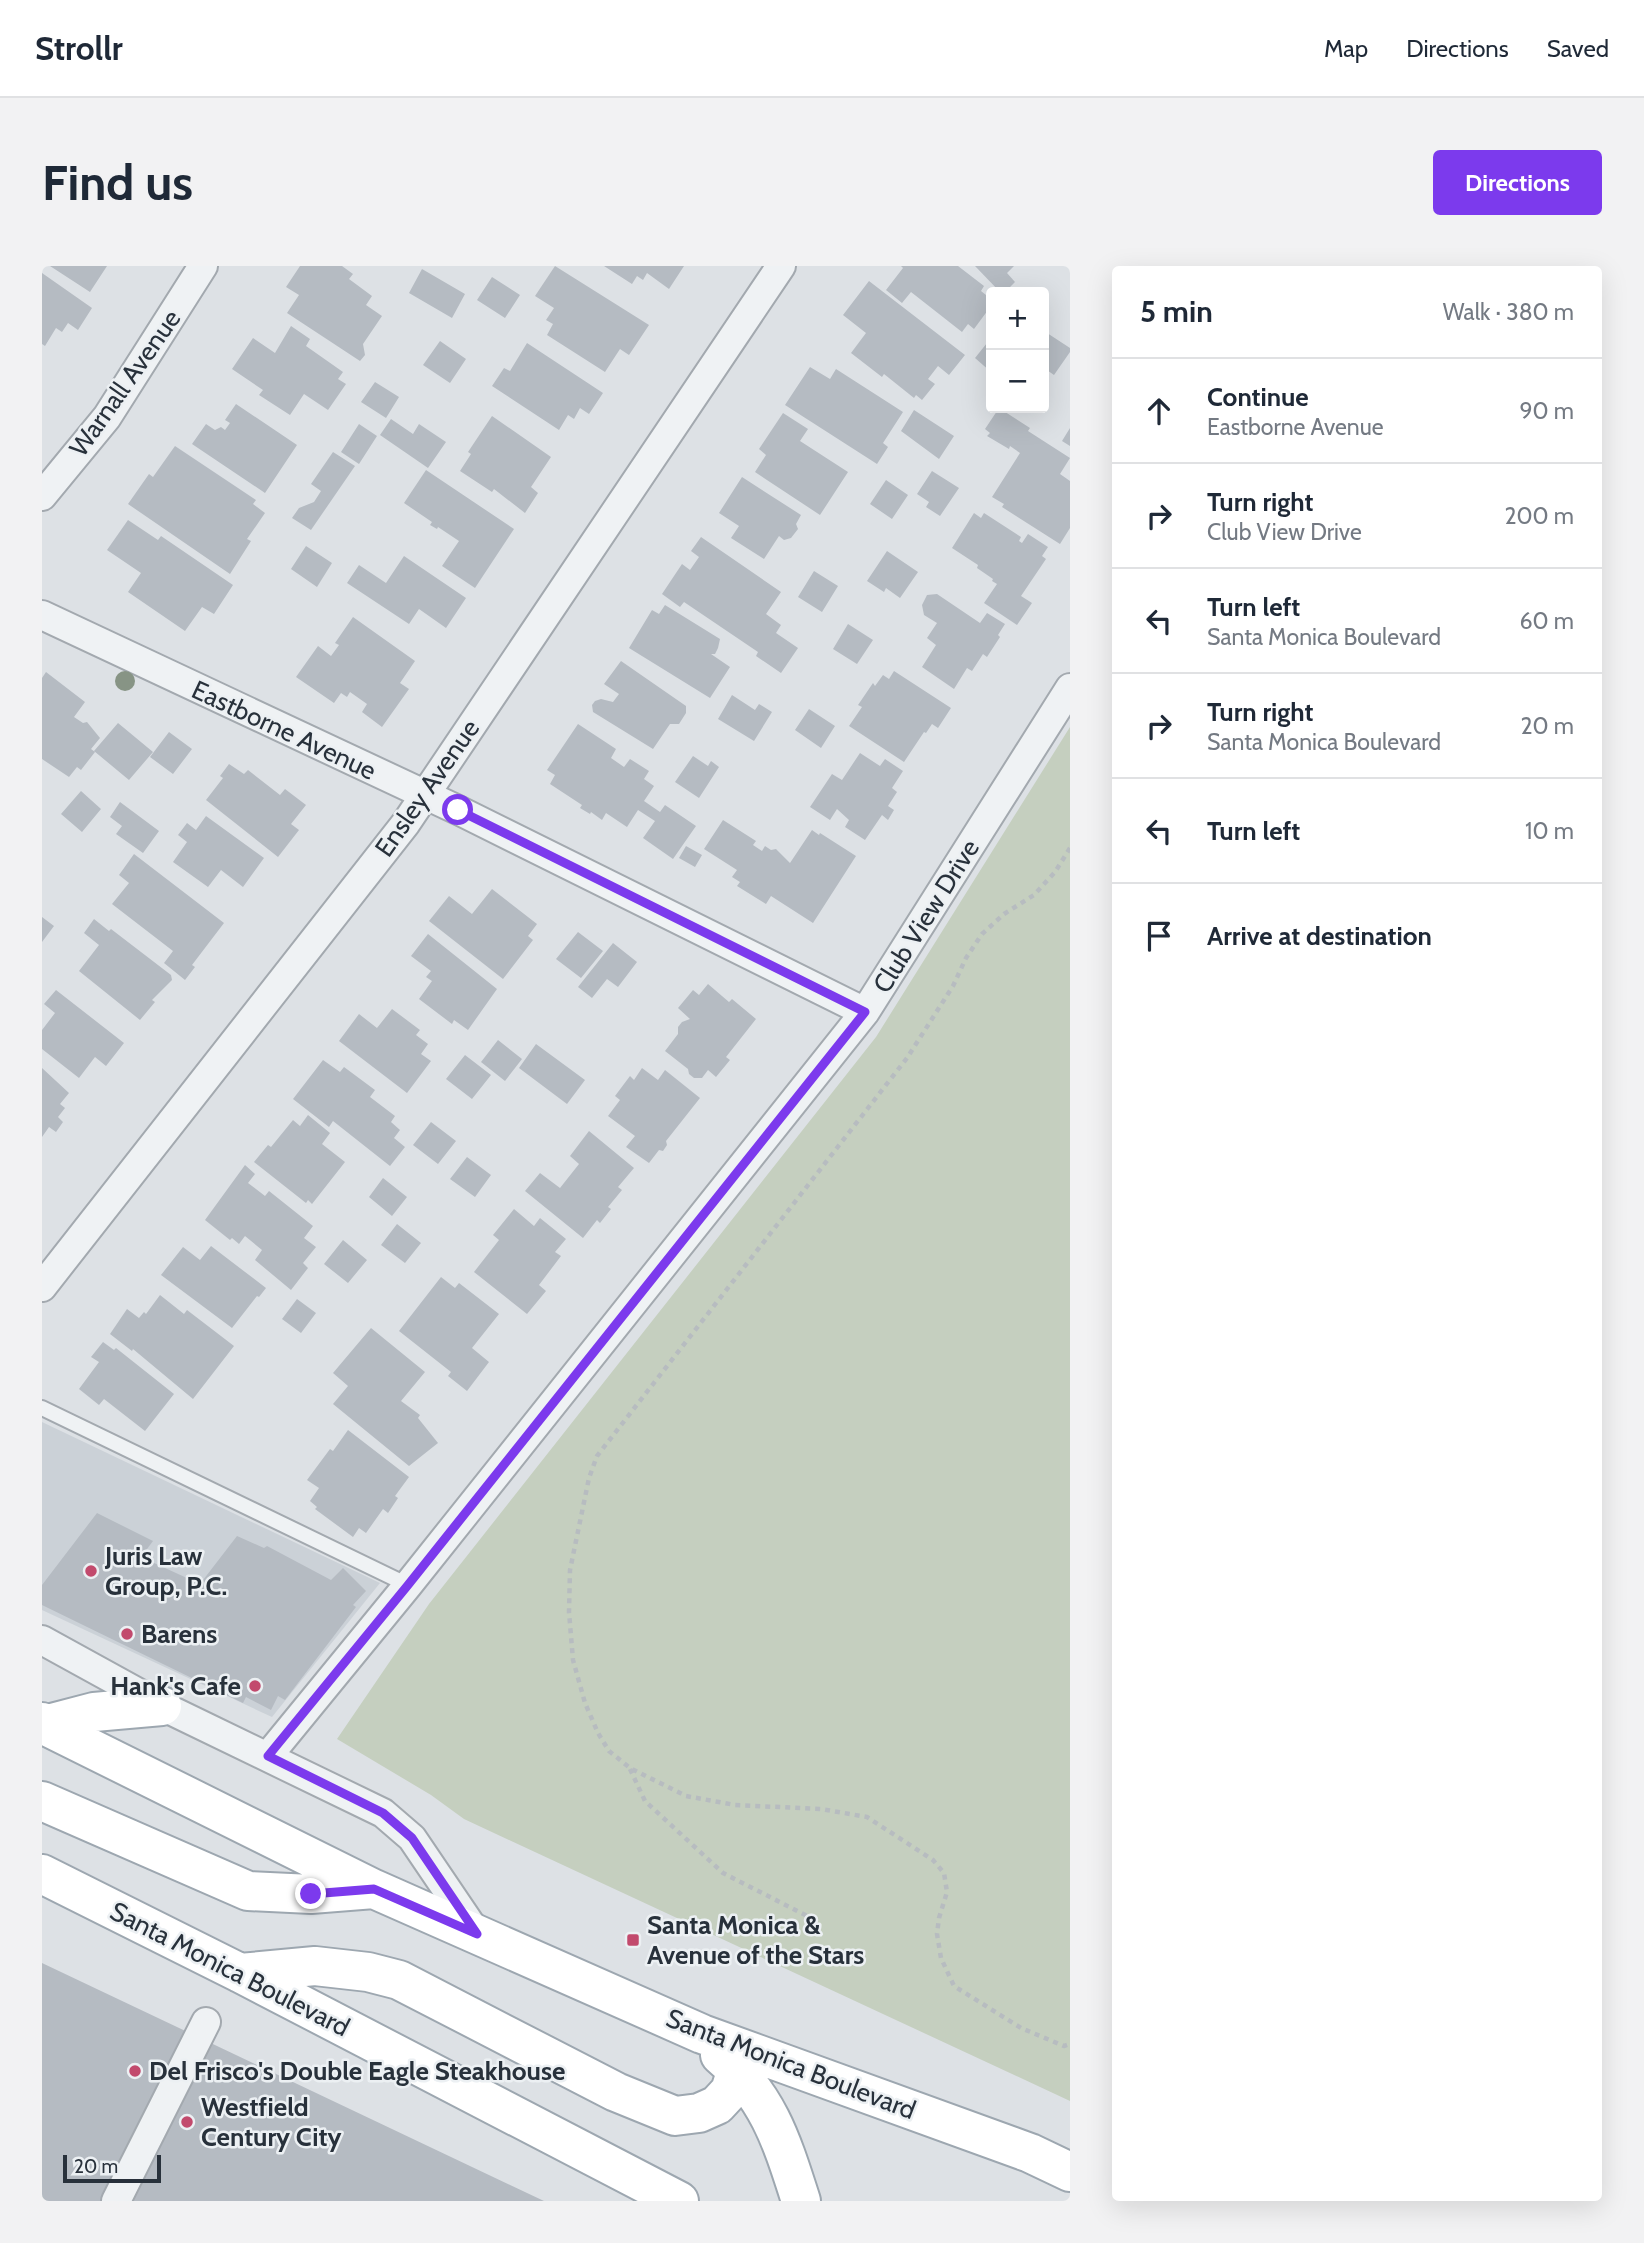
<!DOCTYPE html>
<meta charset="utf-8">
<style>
:root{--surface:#fff;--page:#f2f2f3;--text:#1f2937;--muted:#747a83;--line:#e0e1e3;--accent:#7c3aed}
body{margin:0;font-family:Cabin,sans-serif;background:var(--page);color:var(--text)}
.controls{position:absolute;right:21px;top:21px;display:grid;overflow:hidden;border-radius:7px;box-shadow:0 7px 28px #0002}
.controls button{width:63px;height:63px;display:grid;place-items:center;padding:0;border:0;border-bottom:2px solid var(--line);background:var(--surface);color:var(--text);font:35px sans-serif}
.scale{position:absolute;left:21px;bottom:18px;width:98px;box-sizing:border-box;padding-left:7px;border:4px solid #28313b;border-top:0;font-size:19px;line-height:24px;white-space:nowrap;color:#28313b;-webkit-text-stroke:5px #ecf0f3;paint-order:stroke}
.stop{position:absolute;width:21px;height:21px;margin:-16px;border:5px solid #7c3aed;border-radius:50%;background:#fff}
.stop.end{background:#7c3aed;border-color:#fff;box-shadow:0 2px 7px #0008}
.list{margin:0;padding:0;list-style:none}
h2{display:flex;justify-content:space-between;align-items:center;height:91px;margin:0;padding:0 28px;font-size:30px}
h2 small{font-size:23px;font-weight:400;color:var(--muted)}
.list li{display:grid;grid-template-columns:46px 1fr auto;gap:21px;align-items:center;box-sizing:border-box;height:105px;padding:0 28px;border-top:2px solid var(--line)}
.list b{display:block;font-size:26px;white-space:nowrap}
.list p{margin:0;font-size:23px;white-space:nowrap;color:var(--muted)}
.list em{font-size:23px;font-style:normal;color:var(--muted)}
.icon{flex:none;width:38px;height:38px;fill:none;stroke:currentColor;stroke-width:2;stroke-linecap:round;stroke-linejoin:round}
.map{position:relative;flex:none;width:1028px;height:1935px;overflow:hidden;border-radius:7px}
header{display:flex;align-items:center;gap:42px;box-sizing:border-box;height:98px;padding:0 35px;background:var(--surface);border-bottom:2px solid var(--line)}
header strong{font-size:33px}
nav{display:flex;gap:38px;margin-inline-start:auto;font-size:24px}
.intro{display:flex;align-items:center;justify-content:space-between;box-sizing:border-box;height:168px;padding:0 42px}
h1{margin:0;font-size:49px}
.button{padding:18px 32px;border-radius:7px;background:var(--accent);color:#fff;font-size:24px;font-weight:700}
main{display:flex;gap:42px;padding:0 42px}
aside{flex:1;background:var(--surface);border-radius:7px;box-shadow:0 7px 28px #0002}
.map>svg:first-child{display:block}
.built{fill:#cbd1d7}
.green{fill:#c5cfbf}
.building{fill:#b5bbc2}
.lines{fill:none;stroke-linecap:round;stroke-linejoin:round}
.lane-casing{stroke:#a3a9af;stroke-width:18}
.street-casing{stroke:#a3a9af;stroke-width:32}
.primary-casing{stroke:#9da7b0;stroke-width:42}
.path{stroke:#b7bcc0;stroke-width:4.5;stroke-dasharray:5 5;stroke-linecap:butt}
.lane{stroke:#eff2f4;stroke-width:14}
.street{stroke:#eff2f4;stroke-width:28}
.primary{stroke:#fff;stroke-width:38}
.tree{fill:#879485}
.route{stroke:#7c3aed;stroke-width:9}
.poi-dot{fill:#c24a6d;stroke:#ecf0f3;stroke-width:2.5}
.labels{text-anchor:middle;stroke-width:5;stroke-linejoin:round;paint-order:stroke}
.street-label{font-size:26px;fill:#28313b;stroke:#ecf0f3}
.poi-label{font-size:26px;font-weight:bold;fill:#28313b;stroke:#ecf0f3;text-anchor:start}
</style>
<header>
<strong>Strollr</strong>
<nav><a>Map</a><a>Directions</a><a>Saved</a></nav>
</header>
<div class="intro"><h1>Find us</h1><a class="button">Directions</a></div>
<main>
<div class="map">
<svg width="1028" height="1935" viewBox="0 0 1028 1935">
<rect width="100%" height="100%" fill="#dde1e5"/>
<path class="built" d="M0 1156 338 1317 230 1451 0 1344Z"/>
<path class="green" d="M1028 461V1835L422 1553 389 1529 295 1473 387 1338 834 771Z"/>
<path class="building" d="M8 0H65L48 26Z
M258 0H300L311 8 307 13 330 30 324 39 340 50 321 78 323 89 318 95 245 47 257 29 244 21Z
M513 0 607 59 587 89 578 83 563 106 505 69 511 58 504 54 512 42 493 30Z
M562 0H642L627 23 605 7 601 14 595 10 590 18Z
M859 0H916L942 20 939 25 949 33V40L932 63 926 58 920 66 869 26 860 37 844 24 861 2Z
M933 0H972L965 7 973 16 963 26H958Z
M380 3 423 28 410 52 367 27Z
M0 7 50 42 36 64 26 57 20 66 14 62 3 80 0 78Z
M450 11 478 29 463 52 435 34Z
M827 15 923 89 907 109 896 100 886 113 893 118 880 134 874 129 872 132 842 108 840 111 809 87 824 67 801 49Z
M249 60 268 73 264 80 301 106 296 113 304 118 286 144 262 128 248 149 217 129 221 124 190 103 211 72 233 87Z
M1002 65 1028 82V86L1012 109 1002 102Z
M949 72V106L933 92Z
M398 75 424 93 408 117 381 99Z
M485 77 561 127 547 148 538 142 532 153 526 149 517 164 450 120 462 102 468 105Z
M768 101 788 113 794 103 861 146 841 177 846 181 835 198 743 139Z
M333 116 357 131 344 152 319 136Z
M194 138 255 179 223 227 150 178 164 158 173 164 179 161 183 164 188 157 183 154Z
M957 142 988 162 986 165 1028 192 1018 208 1028 215V262L1018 278 960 241 962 238 950 231 978 187 968 180 967 183 945 170 948 167 943 163Z
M872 144 912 170 897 193 859 165Z
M741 147 766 163 758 175 806 206 778 249 713 206 724 189 717 183Z
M450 150 509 191 489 221 496 227 483 247 452 223 450 226 418 205 429 188 426 186Z
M349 153 371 168 377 158 404 176 386 202 338 169Z
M317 158 335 170 317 198 299 186Z
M1028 162V180L1020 175Z
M133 180 214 234 211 238 223 247 205 273 209 275 188 308 86 238 107 208 111 211Z
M291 186 313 200 269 264 250 252 257 242 272 236 279 225 269 218Z
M384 204 472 263 433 322 400 300 417 275 396 261 395 263 388 259 390 256 362 237Z
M890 205 917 222 898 250 884 241 887 236 875 228Z
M700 211 759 249 754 258 756 263 749 272 742 274 737 270 722 293 689 272 697 260 677 247Z
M844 214 866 229 850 253 828 238Z
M932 247 939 252 942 247 979 271 977 275 980 277 986 268 1006 281 1000 290 1004 293 979 330 990 337 975 359 942 337 955 318 950 315 951 313 935 302 936 299 910 282Z
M86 254 116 274 119 270 191 319 172 348 160 341 143 365 86 326 99 307 65 284Z
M659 271 739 326 724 348 739 359 734 367 756 382 739 407 714 390 716 386 642 336 638 341 620 328 640 298 648 304 657 291 649 285Z
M264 280 290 297 275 321 249 303Z
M845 285 876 306 858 332 844 322 842 326 825 315Z
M362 290 424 332 404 362 377 343 367 358 305 317 317 299 344 317Z
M772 305 796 320 780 346 756 331Z
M895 328 938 357 945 347 963 358 956 369 958 371 945 391 941 388 930 405 925 402 912 423 880 401 894 379 885 372 895 357 882 349 880 339 885 329Z
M623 339 678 373 676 382 673 388H669L688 401 668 432 587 382 610 344 617 348Z
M311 351 373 395 358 417 367 423 340 461 320 446 325 438 308 426 305 431 299 427 292 437 254 411 276 380 289 390 297 379 293 377Z
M806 358 831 374 815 398 791 383Z
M579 395 644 440V447L637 458H628L611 483 551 446 550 439 553 435 559 433 571 436 577 428 562 418Z
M852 405 909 442 896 462 890 458 884 467 882 466 862 496 807 460 820 441 816 439 831 417 833 420 841 409 847 413Z
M4 406 43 436 32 451 41 457 45 456 58 472 49 483 53 486 39 504 35 501 27 511 0 493V412Z
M690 429 713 444 717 438 730 446 712 475 676 453Z
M767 443 793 460 779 482 753 464Z
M76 457 111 486 87 514 52 485Z
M536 458 574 483 569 492 582 501 588 493 607 505 602 513 612 520 602 535 618 546 623 539 654 560 631 593 601 572 613 555 596 544 585 561 564 547 560 554 549 546 548 548 538 542 540 539 508 518 513 509 505 504Z
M127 466 150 483 131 508 108 491Z
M818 487 838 500 843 493 861 505 850 522 855 526 846 540 852 544 846 554 840 549 823 574 803 561 807 554 795 543 788 554 768 541 790 508 800 514Z
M651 490 666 500 669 495 677 501 657 532 633 516Z
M187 498 202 508 206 504 238 529 243 523 264 539 249 558 257 564 236 591 164 534 181 512 178 510Z
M39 525 59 543 40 566 19 548Z
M78 536 117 565 101 587 74 568 80 560 68 551Z
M164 550 222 592 201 621 179 604 166 621 131 596 145 576 136 569 145 557 154 564Z
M681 554 714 575 711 579 720 585 723 580 729 584 734 583 748 597 770 564 777 569 778 567 814 590 771 657 729 630 724 638 695 620 698 616 690 611 695 604 662 583Z
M644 580 660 589 653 601 637 592Z
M92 588 182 657 150 699 153 701 143 714 122 697 131 685 70 638 87 617 77 609Z
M450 623 495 658 486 670 491 674 461 713 387 655 407 630 430 648Z
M0 651 12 660 0 676Z
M52 653 67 665 69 663 129 709 130 714 110 734 113 736 98 754 37 705 57 679 42 667Z
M536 666 561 685 539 712 514 693Z
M386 668 455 723 426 764 412 754 410 758 377 733 390 715 384 711 389 705 369 690Z
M571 677 595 696 576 721 565 713 550 732 536 721Z
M666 718 687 736 690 733 714 753 684 791 688 794 674 811 666 804 660 812H652L647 808 646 803 623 785 636 768V761L640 756 648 753 636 742 651 724 657 729Z
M14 724 82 777 64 800 53 791 37 812 0 783V764L13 747 2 738Z
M350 743 378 764 374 769 386 778 379 788 389 795 365 827 297 775 317 748 335 762Z
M456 774 480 793 463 815 439 796Z
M494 778 543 814 525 838 477 802Z
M423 789 449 809 430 833 404 813Z
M281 794 298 806 302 801 333 824 328 831 353 850 349 856 358 864 352 872 363 881 348 900 291 855 287 861 251 833Z
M0 802 27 827 18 838 23 842 16 851 21 856 14 866 7 861 0 871Z
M600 802 616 814 623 804 658 832 624 875 625 879 621 885 617 884 607 897 584 881 593 870 566 850 578 834 573 830 588 810 592 814Z
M266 849 288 867 280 878 303 896 270 938 266 934 264 937 212 896 226 879 229 881 251 854 258 860Z
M389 856 414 875 396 898 371 879Z
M547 865 592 902 576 921 580 924 566 941 569 943 558 957 555 954 541 972 483 925 498 907 518 922 537 898 528 890Z
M425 891 449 909 433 931 408 913Z
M203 899 213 908 206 917 223 930 227 925 271 960 262 972 274 981 261 997 266 1002 249 1024 213 994 220 984 203 970 197 978 190 972 188 974 163 954Z
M341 912 365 931 350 950 327 931Z
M472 943 492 960 498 952 524 973 513 986 519 990 497 1019 504 1025 485 1048 432 1006 457 974 451 969Z
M355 958 379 977 363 997 339 979Z
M301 974 325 994 306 1017 282 998Z
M169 980 224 1022 217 1031 215 1030 190 1062 119 1009 141 981 158 994Z
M399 1011 413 1022 417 1017 457 1048 430 1082 447 1096 425 1125 406 1110 409 1106 357 1065Z
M118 1029 142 1048 145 1044 192 1080 151 1133 91 1083 90 1085 68 1068 85 1043 97 1052 102 1046 104 1048Z
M255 1033 274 1047 259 1067 240 1053Z
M329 1062 383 1106 359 1135 378 1149 376 1152 396 1177 367 1200 291 1138 306 1120 291 1107Z
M61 1076 72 1084 74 1082 132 1128 103 1165 62 1133 57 1139 37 1123 57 1096 49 1091Z
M306 1164 367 1211 353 1230 356 1232 346 1247 341 1243 324 1267 317 1262 311 1271 273 1243 275 1241 268 1235 277 1222 265 1214 288 1183 291 1185Z
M55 1247 111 1275 99 1291 158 1318 195 1270 222 1282 225 1280 289 1314 301 1302 324 1325 311 1339 314 1341 243 1434 236 1430 229 1444 204 1431 201 1437 0 1339V1319Z
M0 1697 502 1935H0Z"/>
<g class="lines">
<g class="lane-casing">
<path id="lane" d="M0 1142 366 1319"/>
</g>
<g class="street-casing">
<path id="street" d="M0 230 65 151 161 0
M0 349 416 544 823 746
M0 1021 364 557 739 0
M0 1374 120 1440 341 1547 370 1572 435 1668
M226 1490 366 1319 823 746 1028 422
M74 1935 164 1756"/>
</g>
<g class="primary-casing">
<path id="primary" d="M0 1456 2 1459 52 1446 120 1440
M0 1458 332 1623 660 1768 988 1887 1028 1906
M0 1535 206 1625 269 1628 332 1623
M0 1608 198 1707 637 1935
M198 1707 273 1700 326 1706 357 1714 574 1826 633 1850 657 1847 675 1839 688 1825 695 1803
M678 1789C727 1831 740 1876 759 1935"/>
</g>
<path class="path" d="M1028 582 1013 606 992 629 962 648 940 668 924 692 911 720 865 792 555 1190 547 1212 528 1304 527 1346 531 1394 543 1437 556 1467 567 1485 588 1502 644 1530 693 1539 779 1543 825 1551 891 1594 902 1607 905 1626 897 1652 895 1668 899 1692 912 1720 979 1762 1022 1780 1028 1778
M588 1503 603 1535 681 1607 771 1653"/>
<use href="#lane" class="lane"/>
<use href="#street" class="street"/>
<use href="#primary" class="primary"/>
</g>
<circle class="tree" cx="83" cy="415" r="10"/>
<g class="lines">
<path class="route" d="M269 1628 332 1623 435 1668 370 1572 341 1547 226 1490 366 1319 823 746 416 544"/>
</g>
<g class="poi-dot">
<circle cx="49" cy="1305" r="7"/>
<circle cx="85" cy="1368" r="7"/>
<circle cx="213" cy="1420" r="7"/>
<rect x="584" y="1667" width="14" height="14" rx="3.5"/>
<circle cx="93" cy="1805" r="7"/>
<circle cx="145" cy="1856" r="7"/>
</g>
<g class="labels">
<g class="street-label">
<text transform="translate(83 117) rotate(-55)" y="9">Warnall Avenue</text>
<text transform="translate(242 464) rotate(25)" y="9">Eastborne Avenue</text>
<text transform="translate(385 522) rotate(-55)" y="9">Ensley Avenue</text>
<text transform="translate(884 650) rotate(-58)" y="9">Club View Drive</text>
<text transform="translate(188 1703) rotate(27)" y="9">Santa Monica Boulevard</text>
<text transform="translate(749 1798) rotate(21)" y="9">Santa Monica Boulevard</text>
</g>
<g class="poi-label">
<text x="63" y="1299">Juris Law<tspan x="63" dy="30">Group, P.C.</tspan></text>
<text x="99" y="1377">Barens</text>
<text x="199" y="1429" text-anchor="end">Hank's Cafe</text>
<text x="605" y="1668">Santa Monica &amp;<tspan x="605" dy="30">Avenue of the Stars</tspan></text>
<text x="107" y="1814">Del Frisco's Double Eagle Steakhouse</text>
<text x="159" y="1850">Westfield<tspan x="159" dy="30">Century City</tspan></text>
</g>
</g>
</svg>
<div class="controls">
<button>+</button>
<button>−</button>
</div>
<div class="scale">20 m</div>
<div class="stop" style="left:416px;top:544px"></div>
<div class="stop end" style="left:269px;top:1628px"></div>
</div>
<aside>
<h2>5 min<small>Walk · 380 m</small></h2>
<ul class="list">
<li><svg class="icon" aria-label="ahead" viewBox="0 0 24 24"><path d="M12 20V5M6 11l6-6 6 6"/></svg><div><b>Continue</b><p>Eastborne Avenue</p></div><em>90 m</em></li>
<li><svg class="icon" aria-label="right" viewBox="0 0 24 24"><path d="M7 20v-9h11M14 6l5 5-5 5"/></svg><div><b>Turn right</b><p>Club View Drive</p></div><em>200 m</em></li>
<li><svg class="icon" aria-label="left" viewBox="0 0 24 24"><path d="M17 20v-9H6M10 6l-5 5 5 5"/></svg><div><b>Turn left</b><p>Santa Monica Boulevard</p></div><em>60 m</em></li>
<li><svg class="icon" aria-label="right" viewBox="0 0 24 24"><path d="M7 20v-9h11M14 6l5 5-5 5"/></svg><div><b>Turn right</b><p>Santa Monica Boulevard</p></div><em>20 m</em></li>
<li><svg class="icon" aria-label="left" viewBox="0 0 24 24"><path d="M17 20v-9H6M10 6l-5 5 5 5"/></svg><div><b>Turn left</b></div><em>10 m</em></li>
<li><svg class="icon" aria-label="arrive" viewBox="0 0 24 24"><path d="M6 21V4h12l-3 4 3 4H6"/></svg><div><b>Arrive at destination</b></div></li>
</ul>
</aside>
</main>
